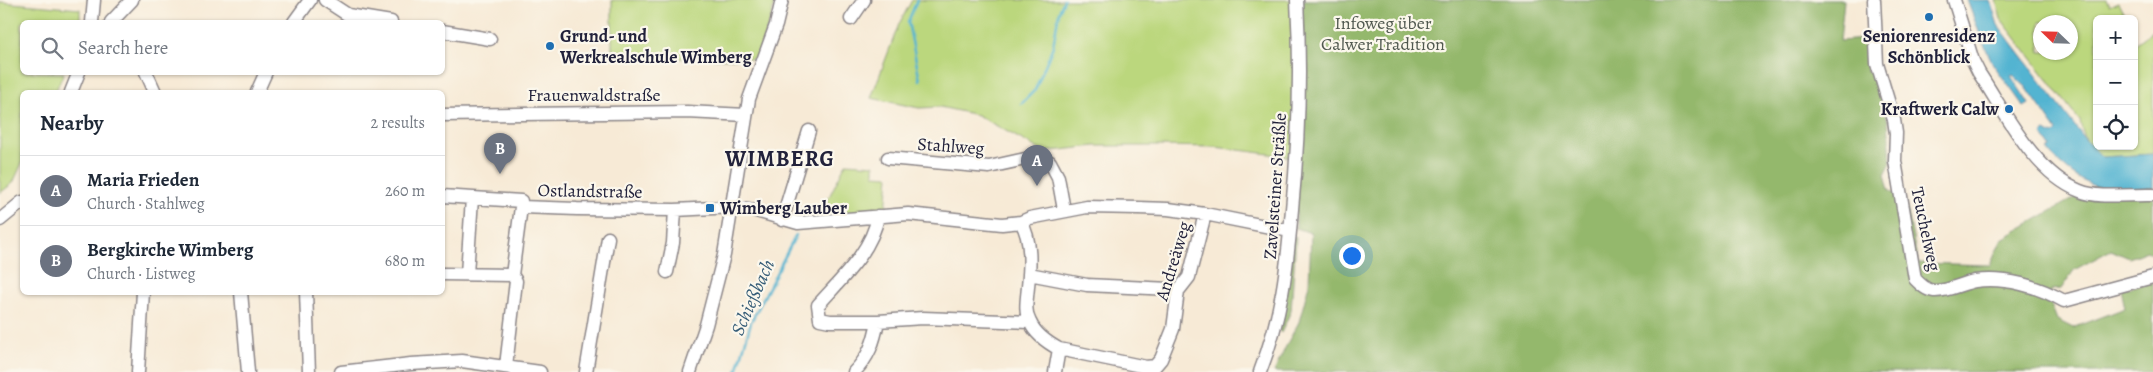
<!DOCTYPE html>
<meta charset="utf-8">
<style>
:root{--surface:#fff;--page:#f2f2f3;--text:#1f2937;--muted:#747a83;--line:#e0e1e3;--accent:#2563eb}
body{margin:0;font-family:Alegreya,serif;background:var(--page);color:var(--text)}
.controls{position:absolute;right:15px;top:15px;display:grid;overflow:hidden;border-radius:8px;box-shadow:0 1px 4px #0004}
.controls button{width:45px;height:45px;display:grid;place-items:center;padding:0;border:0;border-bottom:1px solid var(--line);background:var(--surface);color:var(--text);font:25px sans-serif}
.compass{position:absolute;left:2033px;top:15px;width:45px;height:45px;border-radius:50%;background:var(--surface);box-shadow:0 1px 4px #0004;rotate:293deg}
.you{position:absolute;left:1351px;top:255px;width:18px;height:18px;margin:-12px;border:4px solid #fff;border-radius:50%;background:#1a73e8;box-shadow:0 0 0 8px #1a73e833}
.badge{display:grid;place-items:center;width:32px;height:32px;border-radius:50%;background:var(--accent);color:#fff;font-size:16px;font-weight:700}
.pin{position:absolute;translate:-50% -41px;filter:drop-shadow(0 1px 2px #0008)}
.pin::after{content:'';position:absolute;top:26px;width:18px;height:15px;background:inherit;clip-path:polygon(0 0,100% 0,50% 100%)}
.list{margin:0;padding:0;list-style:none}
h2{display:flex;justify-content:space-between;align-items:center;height:65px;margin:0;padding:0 20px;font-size:21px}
h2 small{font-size:16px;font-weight:400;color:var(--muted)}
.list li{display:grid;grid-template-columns:32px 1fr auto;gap:15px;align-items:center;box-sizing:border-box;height:70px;padding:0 20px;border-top:1px solid var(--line)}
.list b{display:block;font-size:19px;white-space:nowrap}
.list p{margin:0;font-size:16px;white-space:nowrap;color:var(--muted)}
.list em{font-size:16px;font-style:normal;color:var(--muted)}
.icon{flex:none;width:28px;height:28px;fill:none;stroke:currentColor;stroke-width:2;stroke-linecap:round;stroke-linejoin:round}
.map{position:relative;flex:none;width:2153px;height:372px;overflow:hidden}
.search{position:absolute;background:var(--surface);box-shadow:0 1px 4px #0004;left:20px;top:20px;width:425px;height:55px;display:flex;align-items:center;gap:12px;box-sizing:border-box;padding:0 18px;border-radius:8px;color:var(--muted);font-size:19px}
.panel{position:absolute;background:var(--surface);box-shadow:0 1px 4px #0004;left:20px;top:90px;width:425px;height:205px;border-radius:8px}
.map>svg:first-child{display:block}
.green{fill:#bbd77d;stroke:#6e7c5c;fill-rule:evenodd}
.forest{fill:#94b86c;stroke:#5b6d54}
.water{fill:#52b4d1;stroke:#3a6b86}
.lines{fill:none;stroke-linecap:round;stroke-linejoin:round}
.stream{stroke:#52b4d1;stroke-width:2.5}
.minor-casing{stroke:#8c8688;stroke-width:15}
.minor{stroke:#fff;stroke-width:12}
.poi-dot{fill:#1f6fb2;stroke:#fbf7ec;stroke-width:2}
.labels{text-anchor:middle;stroke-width:4.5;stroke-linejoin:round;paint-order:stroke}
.park-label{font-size:18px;fill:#50584f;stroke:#fbf7ec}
.poi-label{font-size:18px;font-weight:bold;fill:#22223b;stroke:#fbf7ec;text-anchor:start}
.street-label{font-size:18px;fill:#22223b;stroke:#fbf7ec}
.water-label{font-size:19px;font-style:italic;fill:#355c77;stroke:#fbf7ec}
.district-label{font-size:22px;font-weight:bold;letter-spacing:1px;fill:#22223b;stroke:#fbf7ec}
</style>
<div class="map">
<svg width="2153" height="372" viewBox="0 0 2153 372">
<rect width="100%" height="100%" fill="#fbf7ec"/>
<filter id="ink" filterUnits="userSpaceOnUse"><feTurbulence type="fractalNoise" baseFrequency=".02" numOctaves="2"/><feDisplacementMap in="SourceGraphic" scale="10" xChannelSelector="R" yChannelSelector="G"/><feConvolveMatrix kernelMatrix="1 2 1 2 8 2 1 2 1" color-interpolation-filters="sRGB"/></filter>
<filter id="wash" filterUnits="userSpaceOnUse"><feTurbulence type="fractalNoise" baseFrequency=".0096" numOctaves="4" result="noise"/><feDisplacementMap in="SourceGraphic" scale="20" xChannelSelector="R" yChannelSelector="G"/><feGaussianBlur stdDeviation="1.12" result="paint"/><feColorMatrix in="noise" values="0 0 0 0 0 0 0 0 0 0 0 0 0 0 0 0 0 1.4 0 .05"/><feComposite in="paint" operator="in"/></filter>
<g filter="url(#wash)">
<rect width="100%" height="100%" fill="#f7ead6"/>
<path class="green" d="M612 0H774L772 15 756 59 612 58Z
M912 0H1298L1293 157 1215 147 1159 146H1095L1044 152 977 115 940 107 919 108 871 98 899 24Z
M1996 0H2106L2109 6 2118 2 2127 19H2097V146H2134V45L2153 31V154L2102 157C2088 143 2084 141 2080 121L2001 19ZM2040 22H2070V52H2040Z
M0 2 80 9V22H22V72L64 73 55 92H22V163L13 183 0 193Z
M846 163 874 165V175L889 176 886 210 819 217Z"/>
<path class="forest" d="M1298 0H1844L1840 41 1866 39 1867 71 1875 74 1888 121 1891 162 1885 174 1889 190 1906 203 1918 263 1990 265 2002 239 2095 186 2153 188V254L2147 251 2129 258 2111 250 2074 270 2061 289 2052 290 2048 297 2057 320 2073 328 2125 308 2121 289 2153 282V372H1274L1288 342 1299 322 1309 284 1311 233 1296 228Z
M1293 237H1296L1291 311 1281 333 1279 331Z"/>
<path class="water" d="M1967 0H1990L1998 25 2084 138 2102 157 2153 154V188C2139 188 2106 190 2094 186 2078 180 2058 164 2048 150L2051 147 2042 134 2046 131 2053 135 2057 131 2026 87 2013 75 2011 76 2029 104 2024 107 1993 64 1982 40Z"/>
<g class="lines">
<path class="stream" d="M917 0 908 22 920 80
M1021 104 1035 90 1053 46 1059 12 1064 0
M737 372 751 322 796 235"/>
</g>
</g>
<g filter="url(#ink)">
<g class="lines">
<g class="minor-casing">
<path id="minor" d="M325 0 348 15 391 22
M1874 0 1877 64 1894 120 1896 133 1895 161 1915 279C1921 285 1926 290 1934 291 1947 292 1963 283 1975 281 2005 277 2038 286 2064 301L2153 277
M1954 0 1973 61 1979 73C2005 112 2034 173 2080 191 2099 199 2132 194 2153 195
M851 19 864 0
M92 22 94 0
M111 22 132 0
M294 22 310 0
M442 31 490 39
M146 72 155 92
M71 92 79 72
M257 92 266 72
M442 115 687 112 746 115
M888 158 989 167 1025 159 1050 162 1058 177 1064 210
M442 196 521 201
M0 220 22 202
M782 220 809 131
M1021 222C1032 240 1030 267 1028 287 1027 299 1024 312 1030 322 1035 334 1048 343 1059 349L1055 372
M667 272 673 243 675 210
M442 274 512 275 521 207 577 209 675 210 733 207 749 209 798 223 908 214 1002 224 1021 222 1030 218 1087 207 1138 208 1168 209 1205 214 1290 231
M467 274 472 198
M1029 274 1087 285 1170 289 1178 291
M241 292 248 372
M306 292 309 372
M878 321 923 318 1029 322
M1059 349 1146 367 1155 366 1161 359 1173 329 1178 291 1189 277 1205 214
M506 366 516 281 512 275
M138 372 143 292
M341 372 411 364 462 361 540 372
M586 372 608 238
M690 372 706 325 724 255 749 99 776 25 782 0
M854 372C869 357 874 342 878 321H830L820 319 818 305C841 279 872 251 878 216
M1260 372C1282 315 1287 269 1292 209 1299 139 1301 70 1297 0"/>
</g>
<use href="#minor" class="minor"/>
</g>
</g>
<g class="poi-dot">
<circle cx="1929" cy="17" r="5"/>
<circle cx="550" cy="46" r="5"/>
<circle cx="2009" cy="109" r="5"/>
<rect x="705" y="203" width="10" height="10" rx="2.5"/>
</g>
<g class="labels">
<g class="park-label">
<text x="1383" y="29">Infoweg über<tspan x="1383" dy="21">Calwer Tradition</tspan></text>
</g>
<g class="poi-label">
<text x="560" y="42">Grund- und<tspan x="560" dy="21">Werkrealschule Wimberg</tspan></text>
<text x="1929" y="42" text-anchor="middle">Seniorenresidenz<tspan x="1929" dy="21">Schönblick</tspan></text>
<text x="1999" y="115" text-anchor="end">Kraftwerk Calw</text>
<text x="720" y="214">Wimberg Lauber</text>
</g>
<g class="street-label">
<text x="594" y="101">Frauenwaldstraße</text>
<text transform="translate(951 146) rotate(4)" y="6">Stahlweg</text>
<text transform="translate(1275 186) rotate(-86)" y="6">Zavelsteiner Sträßle</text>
<text transform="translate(590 191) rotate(1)" y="6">Ostlandstraße</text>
<text transform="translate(1926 229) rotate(78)" y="6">Teuchelweg</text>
<text transform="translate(1173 261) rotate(-73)" y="6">Andreäweg</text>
</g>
<g class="water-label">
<text transform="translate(752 297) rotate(-66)" y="7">Schießbach</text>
</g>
<g class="district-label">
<text x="780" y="166">WIMBERG</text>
</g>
</g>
</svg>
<div class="controls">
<button>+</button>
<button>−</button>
<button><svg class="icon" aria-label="locate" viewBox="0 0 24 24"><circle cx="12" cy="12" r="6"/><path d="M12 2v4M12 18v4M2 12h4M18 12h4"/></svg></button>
</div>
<svg class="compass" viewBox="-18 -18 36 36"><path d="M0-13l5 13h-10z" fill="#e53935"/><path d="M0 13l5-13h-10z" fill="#747a83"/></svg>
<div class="you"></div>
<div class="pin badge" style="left:1037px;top:186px;background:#6b7280">A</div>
<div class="pin badge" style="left:500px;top:174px;background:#6b7280">B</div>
<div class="search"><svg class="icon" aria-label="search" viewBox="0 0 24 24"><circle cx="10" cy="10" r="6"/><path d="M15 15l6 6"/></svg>Search here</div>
<section class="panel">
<h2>Nearby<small>2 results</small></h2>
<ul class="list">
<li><span class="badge" style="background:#6b7280">A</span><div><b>Maria Frieden</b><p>Church · Stahlweg</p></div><em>260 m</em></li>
<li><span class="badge" style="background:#6b7280">B</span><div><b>Bergkirche Wimberg</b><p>Church · Listweg</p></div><em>680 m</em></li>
</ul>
</section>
</div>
